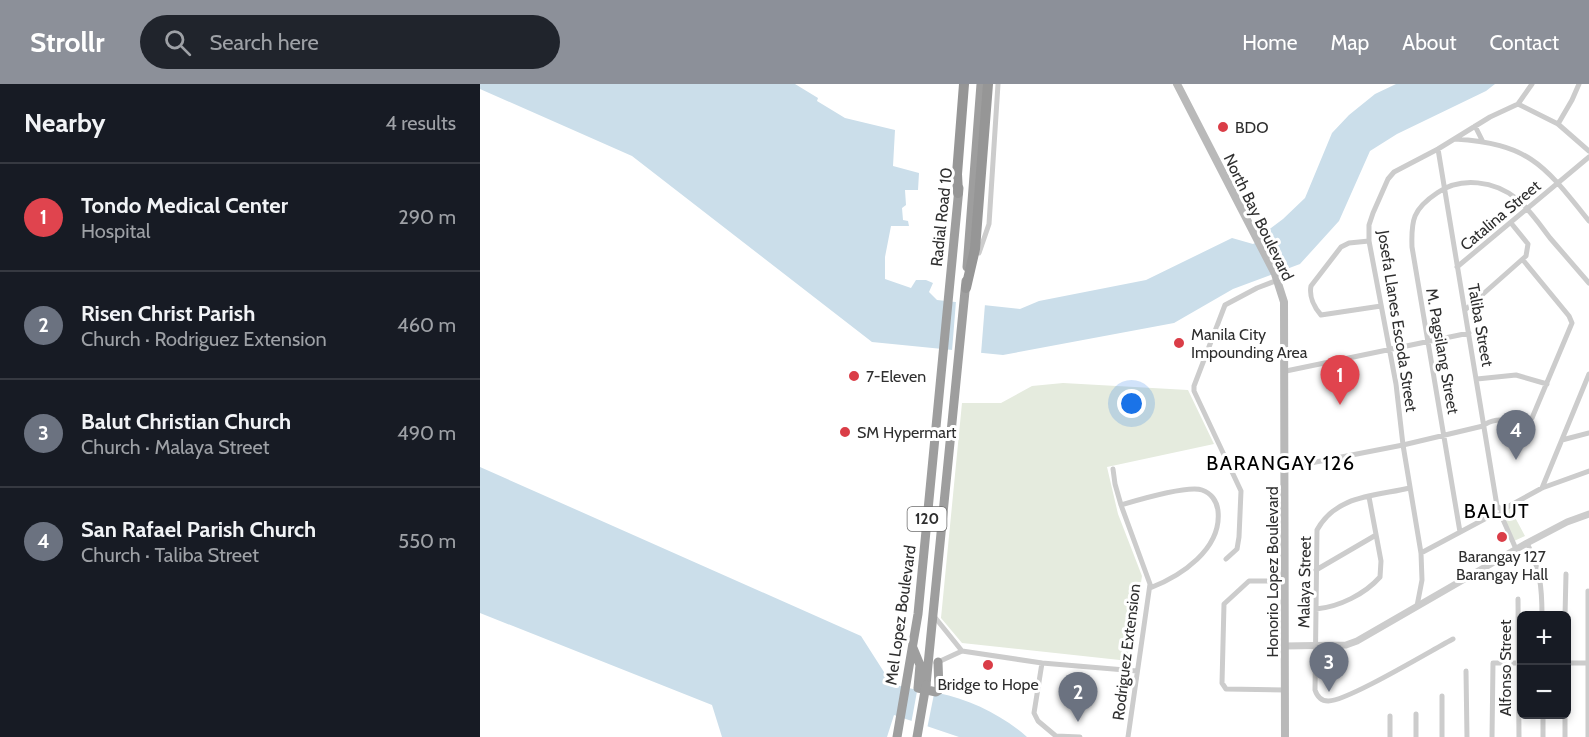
<!DOCTYPE html>
<meta charset="utf-8">
<style>
:root{--surface:#171b24;--page:#20242c;--text:#f1f3f6;--muted:#9ea1a6;--line:#363941;--accent:#8c9099}
body{margin:0;font-family:Cabin,sans-serif;background:var(--page);color:var(--text)}
.controls{position:absolute;right:18px;bottom:18px;display:grid;overflow:hidden;border-radius:9px;box-shadow:0 3px 9px #0003}
.controls button{width:54px;height:54px;display:grid;place-items:center;padding:0;border:0;border-bottom:2px solid var(--line);background:var(--surface);color:var(--text);font:30px sans-serif}
.you{position:absolute;left:652px;top:320px;width:21px;height:21px;margin:-15px;border:4px solid #fff;border-radius:50%;background:#1a73e8;box-shadow:0 0 0 9px #1a73e833}
.badge{display:grid;place-items:center;width:39px;height:39px;border-radius:50%;background:var(--accent);color:#fff;font-size:20px;font-weight:700}
.pin{position:absolute;translate:-50% -50px;filter:drop-shadow(0 2px 3px #0008)}
.pin::after{content:'';position:absolute;top:32px;width:21px;height:18px;background:inherit;clip-path:polygon(0 0,100% 0,50% 100%)}
.list{margin:0;padding:0;list-style:none}
h2{display:flex;justify-content:space-between;align-items:center;height:78px;margin:0;padding:0 24px;font-size:26px}
h2 small{font-size:20px;font-weight:400;color:var(--muted)}
.list li{display:grid;grid-template-columns:39px 1fr auto;gap:18px;align-items:center;box-sizing:border-box;height:108px;padding:0 24px;border-top:2px solid var(--line)}
.list b{display:block;font-size:22px;white-space:nowrap}
.list p{margin:0;font-size:20px;white-space:nowrap;color:var(--muted)}
.list em{font-size:20px;font-style:normal;color:var(--muted)}
.icon{flex:none;width:33px;height:33px;fill:none;stroke:currentColor;stroke-width:2;stroke-linecap:round;stroke-linejoin:round}
.map{position:relative;flex:none;width:1109px;height:653px;overflow:hidden}
header{display:flex;align-items:center;gap:36px;box-sizing:border-box;height:84px;padding:0 30px;background:var(--accent);color:#fff}
header strong{font-size:28px}
nav{display:flex;gap:33px;margin-inline-start:auto;font-size:21px}
.search{width:420px;height:54px;background:var(--page);display:flex;align-items:center;gap:15px;box-sizing:border-box;padding:0 21px;border-radius:33px;color:var(--muted);font-size:22px}
main{display:flex}
aside{flex:1;background:var(--surface)}
.map>svg:first-child{display:block}
.green{fill:#e5ebde}
.water{fill:#cbdeea}
.pier{fill:#fff}
.lines{fill:none;stroke-linecap:round;stroke-linejoin:round}
.minor{stroke:#ccc;stroke-width:5}
.tertiary{stroke:#ccc;stroke-width:7}
.secondary{stroke:#b9b9b9;stroke-width:8}
.trunk{stroke:#9e9e9e;stroke-width:9}
.motorway{stroke:#969696;stroke-width:10}
.trunk-bridge{stroke:#9e9e9e;stroke-width:9}
.poi-dot{fill:#da3d47;stroke:#fff;stroke-width:2}
.labels{text-anchor:middle;stroke-width:6;stroke-linejoin:round;paint-order:stroke}
.shield{fill:#fff;stroke:#6d6d6d;stroke-width:1.5}
.shield-label{font-size:15px;font-weight:bold;fill:#2f2f2f}
.poi-label{font-size:16px;fill:#2f2f2f;stroke:#fff;text-anchor:start}
.street-label{font-size:16px;fill:#2f2f2f;stroke:#fff}
.quarter-label{font-size:20px;letter-spacing:1.5px;fill:#000;stroke:#fff}
</style>
<header>
<strong>Strollr</strong>
<div class="search"><svg class="icon" aria-label="search" viewBox="0 0 24 24"><circle cx="10" cy="10" r="6"/><path d="M15 15l6 6"/></svg>Search here</div>
<nav><a>Home</a><a>Map</a><a>About</a><a>Contact</a></nav>
</header>
<main>
<aside>
<h2>Nearby<small>4 results</small></h2>
<ul class="list">
<li><span class="badge" style="background:#e0444e">1</span><div><b>Tondo Medical Center</b><p>Hospital</p></div><em>290 m</em></li>
<li><span class="badge" style="background:#6b7280">2</span><div><b>Risen Christ Parish</b><p>Church · Rodriguez Extension</p></div><em>460 m</em></li>
<li><span class="badge" style="background:#6b7280">3</span><div><b>Balut Christian Church</b><p>Church · Malaya Street</p></div><em>490 m</em></li>
<li><span class="badge" style="background:#6b7280">4</span><div><b>San Rafael Parish Church</b><p>Church · Taliba Street</p></div><em>550 m</em></li>
</ul>
</aside>
<div class="map">
<svg width="1109" height="653" viewBox="0 0 1109 653">
<rect width="100%" height="100%" fill="#fff"/>
<path class="green" d="M583 299 708 306 734 360 627 383 638 430 662 492 649 577 482 559 461 534 482 319H521L552 302Z
M1030 424 1045 452 1034 457 1022 432 1025 426Z"/>
<path class="water" d="M0 0H315L338 14 337 17 365 34 415 46 413 82 439 89 438 106H425L426 121 422 124 423 136 428 137 429 142H411L405 173V195L431 204 436 196H446L453 199 449 208 457 216 540 225 559 217 666 196 752 154 773 160 783 155V150L803 135 825 114 852 49 869 31 895 10 916 0H1015L1006 7 917 50 890 67 859 137 820 180 753 205 694 239 523 271 392 258 152 72 0 5Z
M0 383 381 552 411 599C426 605 443 606 458 609 491 616 522 631 547 653H479L414 631 407 653H242L232 621 0 529Z"/>
<path class="pier" d="M476 217 505 220 501 270 472 267Z
M438 602 455 605 447 645 431 640Z"/>
<g class="lines">
<path class="minor" d="M1038 20 1078 40 1109 67
M1078 40 1092 16 1099 0
M995 42 1003 58
M975 55C1050 60 1064 81 1109 137
M958 65 1017 422 1022 426 1021 430 1017 432 1013 427 1017 422
M889 157 869 159 861 163 831 202C829 212 834 223 841 231L901 222
M499 169 509 140 518 0
M977 183 1109 73
M985 226 1046 172 1048 160 1031 139
M806 287 989 249
M997 295 1036 291 1067 300
M1082 356 1109 349
M805 384 923 361 1003 342C1017 330 1036 340 1052 334L1092 239 1089 232 1043 176
M633 385 635 400 641 421 670 500 648 653
M930 404C895 412 856 411 837 446L835 606C837 612 841 617 848 617 866 618 952 566 973 555
M1062 404 1109 290
M641 421C658 416 707 401 722 406 731 409 737 417 738 427 742 465 701 492 670 504
M1022 426 1062 404 1109 387
M1021 431 1036 465
M980 448 932 163C931 136 933 125 957 109 981 92 1015 97 1037 115 1050 126 1060 141 1070 154 1083 169 1096 184 1109 199
M1047 459C1060 485 1062 502 1062 532
M941 469 1014 430
M746 475 757 465 759 453 761 407 714 307V302L745 221 777 204 798 196
M836 486 896 451
M805 497H769L744 520 742 599 746 605 805 606
M1108 507V653
M1038 515 1039 653
M937 522 942 496 941 469 923 361 916 300 889 157V141L893 129 908 95 914 88 958 65 1010 33 1038 20 1052 0
M836 525C859 523 885 510 900 493L901 477 889 413
M453 531 482 567
M1085 532 1086 490
M456 579 482 567 562 579 657 587
M562 579 554 629 558 637 577 653
M1086 579H1109
M986 587 987 653
M1063 630V653
M1085 630V653
M910 632V653
M576 652 600 653
M936 653V630
M962 653V612
M1012 653 1013 579H1040"/>
<path class="tertiary" d="M805 562 866 561 877 557 1047 459 1087 438 1109 430"/>
<path class="secondary" d="M697 0 795 190 804 218 805 653"/>
<path class="trunk" d="M487 183 501 0
M433 564 440 581 438 604 456 608 459 606 458 578
M446 601 486 197
M417 653 438 530 479 104"/>
<path class="motorway" d="M478 109 477 90 484 0
M486 204 495 165 508 0"/>
<path class="trunk-bridge" d="M437 653 446 601"/>
</g>
<g class="poi-dot">
<circle cx="743" cy="43" r="6"/>
<circle cx="699" cy="259" r="6"/>
<circle cx="374" cy="292" r="6"/>
<circle cx="365" cy="348" r="6"/>
<circle cx="1022" cy="453" r="6"/>
<circle cx="508" cy="581" r="6"/>
</g>
<g class="labels">
<rect class="shield" x="427.5" y="423" width="39" height="24" rx="4.5"/>
<g class="shield-label">
<text x="447" y="440">120</text>
</g>
<g class="poi-label">
<text x="755" y="49">BDO</text>
<text x="711" y="256">Manila City<tspan x="711" dy="18">Impounding Area</tspan></text>
<text x="386" y="298">7-Eleven</text>
<text x="377" y="354">SM Hypermart</text>
<text x="1022" y="478" text-anchor="middle">Barangay 127<tspan x="1022" dy="18">Barangay Hall</tspan></text>
<text x="508" y="606" text-anchor="middle">Bridge to Hope</text>
</g>
<g class="street-label">
<text transform="translate(1020 131) rotate(-40)" y="6">Catalina Street</text>
<text transform="translate(461 133) rotate(-84)" y="6">Radial Road 10</text>
<text transform="translate(779 133) rotate(64)" y="6">North Bay Boulevard</text>
<text transform="translate(918 237) rotate(81)" y="6">Josefa Llanes Escoda Street</text>
<text transform="translate(1001 241) rotate(80)" y="6">Taliba Street</text>
<text transform="translate(963 267) rotate(80)" y="6">M. Pagsilang Street</text>
<text transform="translate(792 488) rotate(-90)" y="6">Honorio Lopez Boulevard</text>
<text transform="translate(824 498) rotate(-89)" y="6">Malaya Street</text>
<text transform="translate(420 531) rotate(-82)" y="6">Mel Lopez Boulevard</text>
<text transform="translate(646 568) rotate(-83)" y="6">Rodriguez Extension</text>
<text transform="translate(1025 584) rotate(-90)" y="6">Alfonso Street</text>
</g>
<g class="quarter-label">
<text x="801" y="386">BARANGAY 126</text>
<text x="1017" y="434">BALUT</text>
</g>
</g>
</svg>
<div class="controls">
<button>+</button>
<button>−</button>
</div>
<div class="you"></div>
<div class="pin badge" style="left:860px;top:321px;background:#e0444e">1</div>
<div class="pin badge" style="left:598px;top:638px;background:#6b7280">2</div>
<div class="pin badge" style="left:849px;top:608px;background:#6b7280">3</div>
<div class="pin badge" style="left:1036px;top:376px;background:#6b7280">4</div>
</div>
</main>
